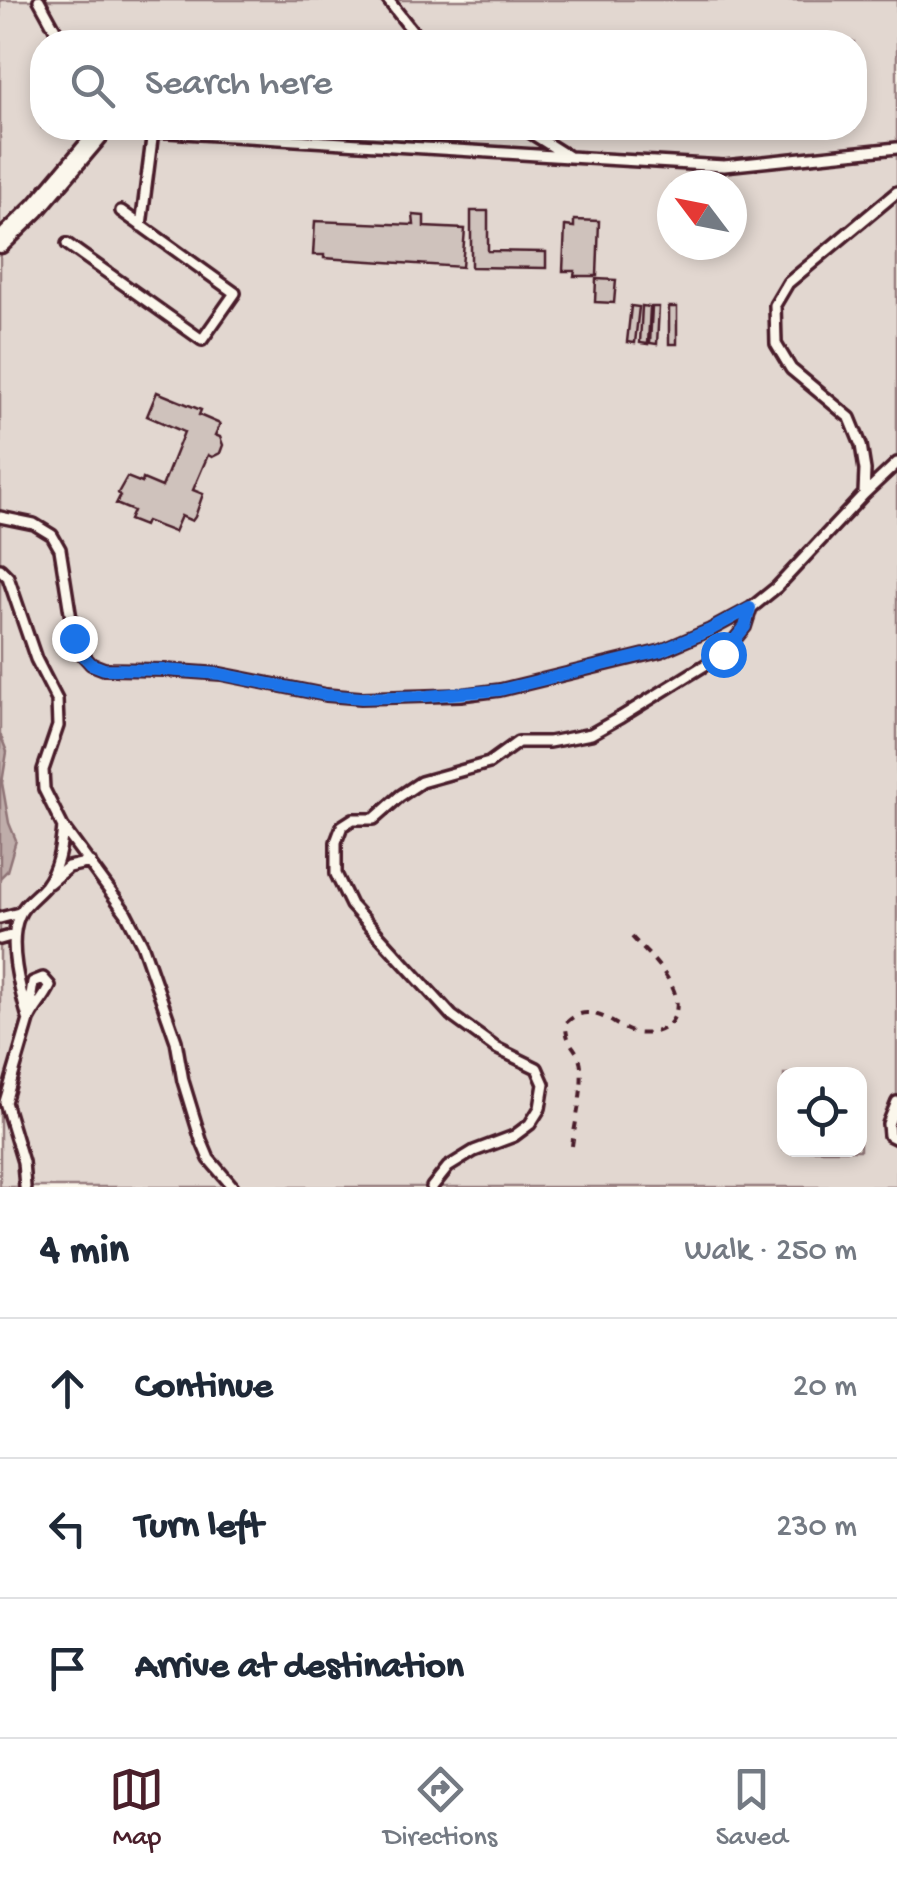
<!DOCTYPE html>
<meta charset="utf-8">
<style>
:root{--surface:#fff;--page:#f2f2f3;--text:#1f2937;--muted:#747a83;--line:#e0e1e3;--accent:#4a1f2b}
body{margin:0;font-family:"Gochi Hand",sans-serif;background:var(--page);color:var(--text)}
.controls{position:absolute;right:30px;bottom:30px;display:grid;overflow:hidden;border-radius:20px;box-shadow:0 5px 15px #0003}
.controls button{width:90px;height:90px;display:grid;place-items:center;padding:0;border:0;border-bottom:2px solid var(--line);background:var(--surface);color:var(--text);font:50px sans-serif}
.compass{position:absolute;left:657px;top:170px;width:90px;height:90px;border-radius:50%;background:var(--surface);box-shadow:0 5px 15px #0003;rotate:302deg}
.stop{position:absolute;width:30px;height:30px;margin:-22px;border:8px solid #1a73e8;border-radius:50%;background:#fff}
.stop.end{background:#1a73e8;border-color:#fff;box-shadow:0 2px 10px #0008}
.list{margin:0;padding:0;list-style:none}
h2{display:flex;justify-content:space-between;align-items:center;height:130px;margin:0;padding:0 40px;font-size:42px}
h2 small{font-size:32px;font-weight:400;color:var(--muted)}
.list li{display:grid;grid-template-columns:65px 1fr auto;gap:30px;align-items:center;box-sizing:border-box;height:140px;padding:0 40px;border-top:2px solid var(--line)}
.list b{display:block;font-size:38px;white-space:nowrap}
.list em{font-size:32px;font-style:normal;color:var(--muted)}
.icon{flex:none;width:55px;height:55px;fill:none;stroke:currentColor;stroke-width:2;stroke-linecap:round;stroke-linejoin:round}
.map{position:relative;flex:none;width:897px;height:1187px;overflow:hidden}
.search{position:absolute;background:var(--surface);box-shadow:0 5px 15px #0003;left:30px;right:30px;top:30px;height:110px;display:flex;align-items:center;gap:25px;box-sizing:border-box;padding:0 35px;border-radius:40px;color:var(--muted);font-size:38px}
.sheet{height:550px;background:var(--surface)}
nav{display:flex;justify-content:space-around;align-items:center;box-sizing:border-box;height:140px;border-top:2px solid var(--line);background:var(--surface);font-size:28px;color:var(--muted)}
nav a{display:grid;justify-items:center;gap:5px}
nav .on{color:var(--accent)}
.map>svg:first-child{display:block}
.green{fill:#e2d7d0;stroke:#967b7e;stroke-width:2.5;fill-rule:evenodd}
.water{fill:#bfadaa;stroke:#907477;stroke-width:2.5}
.building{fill:#cfc2bc;stroke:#4a1f2b;stroke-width:2.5}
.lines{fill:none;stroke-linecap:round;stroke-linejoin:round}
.lane-casing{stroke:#4a1f2b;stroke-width:16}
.street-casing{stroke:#4a1f2b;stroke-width:25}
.path{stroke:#4a1f2b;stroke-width:4;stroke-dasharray:8 8;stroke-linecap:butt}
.lane{stroke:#fbf7ec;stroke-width:9}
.street{stroke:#fbf7ec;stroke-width:18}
.route{stroke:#1a73e8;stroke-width:12}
</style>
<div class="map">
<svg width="897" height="1187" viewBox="0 0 897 1187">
<rect width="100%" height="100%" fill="#fbf7ec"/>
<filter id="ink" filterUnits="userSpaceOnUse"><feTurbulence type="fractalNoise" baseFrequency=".01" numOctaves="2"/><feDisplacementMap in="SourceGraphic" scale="20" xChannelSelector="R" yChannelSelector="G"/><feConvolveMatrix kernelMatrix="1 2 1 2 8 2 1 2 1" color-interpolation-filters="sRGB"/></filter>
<g filter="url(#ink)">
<path class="green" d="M0 0H897V1187H0ZM42 42H854V128H42ZM672 185H732V245H672ZM784 1074H860V1150H784Z"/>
<path class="water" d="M0 734 7 752 2 783 9 823 16 840 7 871 0 878Z"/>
<path class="building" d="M471 211H488V251L546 252V268L471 267Z
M413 215 424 216V227L465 229 462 267 324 258V255H313L315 221 414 225Z
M574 220 599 221 597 276H574L575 271H563L565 226 574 227Z
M596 279 616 280 614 303 595 302Z
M631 306 639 307 635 343 627 342Z
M642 306 650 307 648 344 640 343Z
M652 307H659L657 344 650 343Z
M669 307H677V344H669Z
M157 392 201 410 199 415 220 424 215 435 220 437 223 445 220 453 212 457 208 455 193 490 203 494 195 517 192 521 181 516 174 532 146 521 144 526 129 520 133 511 116 504 120 496 118 493 127 477 142 483 143 479 162 487 184 432 147 416Z"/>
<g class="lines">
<g class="lane-casing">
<path id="lane" d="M39 0 62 42
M388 0 421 42
M104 128 569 157
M523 128 569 157 724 166 897 148
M141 226 153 131
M67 244 202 340 235 293 121 211
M864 494 865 470 861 445 850 418 791 369 776 344 775 305 788 283 897 192
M0 517 34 524 52 535 60 549 74 638 82 654 91 664 104 669 165 670 221 674 326 695 361 698 461 695 500 690 661 651 710 630 751 608 777 587 864 494 897 463
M0 569 8 577 36 659 57 700 58 726 43 770 44 789 63 827 126 913 142 944 176 1041 183 1081 201 1140 209 1159 233 1187
M49 883 68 867 90 862
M0 918 19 913
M0 939 14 935
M28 1018C20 990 7 943 19 916 23 904 37 896 45 886 58 869 61 848 63 827
M897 1102 888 1124 889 1135 897 1139
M25 1187 23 1162 5 1102 29 1020C35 1007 44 999 50 986L43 978 33 982 31 995 34 1007
M432 1187 448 1167 474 1151 514 1136 530 1124 540 1108 544 1084 537 1068 496 1048 452 1016 351 905 336 874V842L342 826 353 819H374L400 796 421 782 489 763 518 742H549L591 734 621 717 723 654 745 627 751 608"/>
</g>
<g class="street-casing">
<path id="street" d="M0 243 36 208 104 128"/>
</g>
<path class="path" d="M572 1146C575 1122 584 1089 581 1066 579 1047 565 1046 566 1023 574 1015 583 1011 594 1014 609 1017 621 1030 636 1033 649 1035 663 1032 671 1022 692 993 650 957 632 937"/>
<use href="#lane" class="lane"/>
<use href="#street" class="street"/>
</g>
</g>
<g class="lines" filter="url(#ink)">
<path class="route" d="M74 638 82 654 91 664 104 669 165 670 220 674 326 695 362 698 427 696 500 690 660 651 710 630 750 608 745 627 723 654"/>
</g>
</svg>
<div class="controls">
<button><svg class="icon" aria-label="locate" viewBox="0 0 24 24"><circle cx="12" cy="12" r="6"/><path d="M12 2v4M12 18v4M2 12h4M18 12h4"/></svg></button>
</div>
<svg class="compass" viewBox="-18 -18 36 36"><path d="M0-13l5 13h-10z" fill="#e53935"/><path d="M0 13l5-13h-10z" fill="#747a83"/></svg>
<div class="stop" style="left:723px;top:654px"></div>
<div class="stop end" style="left:74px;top:638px"></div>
<div class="search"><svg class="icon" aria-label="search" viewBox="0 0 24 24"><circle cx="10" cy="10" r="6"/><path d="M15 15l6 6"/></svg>Search here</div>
</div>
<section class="sheet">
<h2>4 min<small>Walk · 250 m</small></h2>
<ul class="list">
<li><svg class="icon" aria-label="ahead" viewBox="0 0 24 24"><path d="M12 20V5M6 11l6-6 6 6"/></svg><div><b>Continue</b></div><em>20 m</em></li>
<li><svg class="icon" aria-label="left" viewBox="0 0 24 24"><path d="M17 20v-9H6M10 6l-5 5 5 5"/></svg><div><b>Turn left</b></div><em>230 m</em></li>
<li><svg class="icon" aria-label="arrive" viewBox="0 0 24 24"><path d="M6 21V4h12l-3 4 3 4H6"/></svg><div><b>Arrive at destination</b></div></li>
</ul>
</section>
<nav>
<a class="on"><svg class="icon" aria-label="map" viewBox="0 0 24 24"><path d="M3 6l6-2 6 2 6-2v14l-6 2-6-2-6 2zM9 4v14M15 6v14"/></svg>Map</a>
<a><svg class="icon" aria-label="directions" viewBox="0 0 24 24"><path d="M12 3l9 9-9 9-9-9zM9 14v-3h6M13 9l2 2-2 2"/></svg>Directions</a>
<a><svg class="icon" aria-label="saved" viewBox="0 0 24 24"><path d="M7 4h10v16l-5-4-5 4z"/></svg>Saved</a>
</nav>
